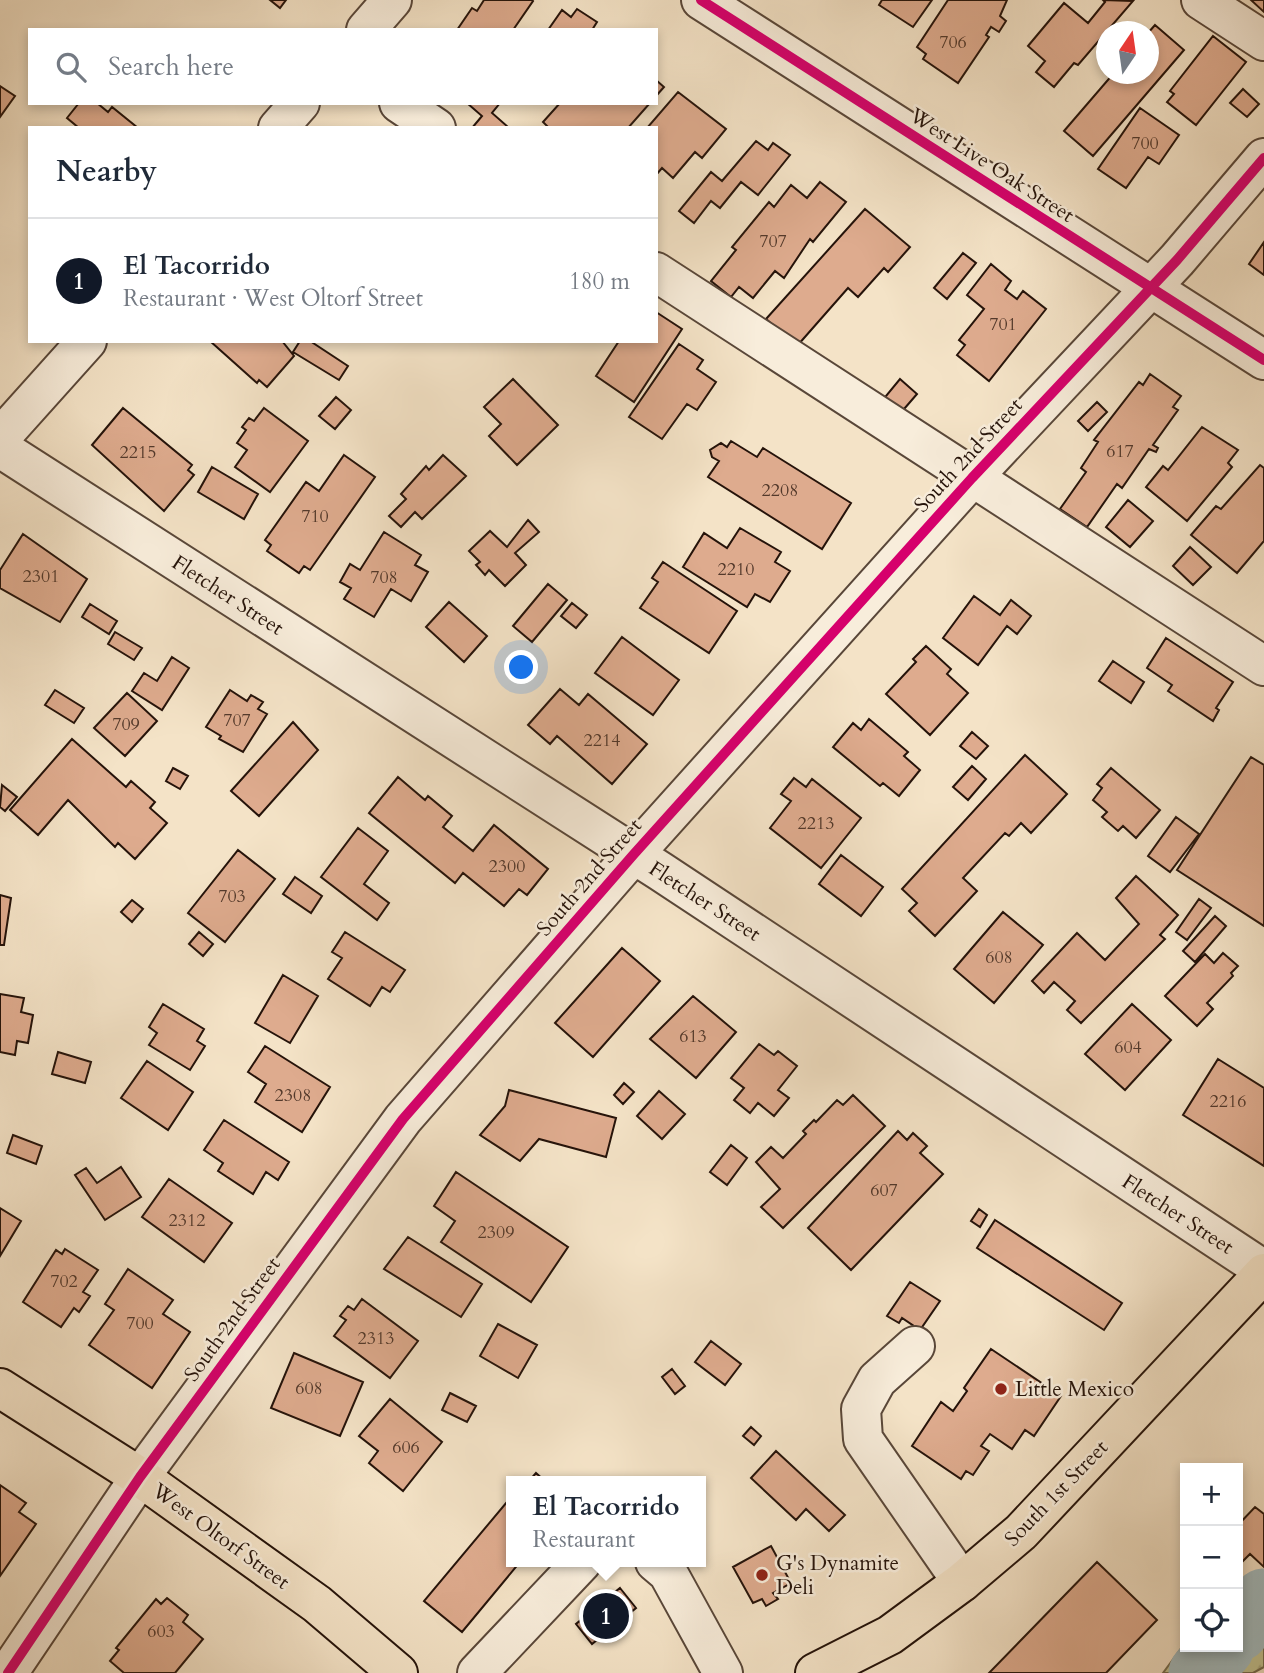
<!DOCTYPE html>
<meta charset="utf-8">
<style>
:root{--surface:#fff;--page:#f2f2f3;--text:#1f2937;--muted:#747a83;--line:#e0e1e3;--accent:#111827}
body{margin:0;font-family:Cardo,serif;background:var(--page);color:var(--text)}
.controls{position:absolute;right:21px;bottom:21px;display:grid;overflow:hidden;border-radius:0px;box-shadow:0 4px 10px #0003}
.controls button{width:63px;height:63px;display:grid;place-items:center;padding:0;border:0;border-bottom:2px solid var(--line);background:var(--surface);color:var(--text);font:35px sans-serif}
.compass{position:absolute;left:1096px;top:21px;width:63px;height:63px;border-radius:50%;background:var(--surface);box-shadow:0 4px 10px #0003;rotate:13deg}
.you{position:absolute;left:522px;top:668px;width:24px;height:24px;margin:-18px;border:5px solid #fff;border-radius:50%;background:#1a73e8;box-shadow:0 0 0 10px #1a73e833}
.badge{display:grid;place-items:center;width:46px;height:46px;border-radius:50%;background:var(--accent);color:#fff;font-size:23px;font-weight:700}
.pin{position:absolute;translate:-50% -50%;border:4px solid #fff;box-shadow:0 2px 7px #0006}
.popup{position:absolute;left:506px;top:1476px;width:200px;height:91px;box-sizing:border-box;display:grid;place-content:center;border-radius:0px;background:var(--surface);filter:drop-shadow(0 2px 5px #0005);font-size:23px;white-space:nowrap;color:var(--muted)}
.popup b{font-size:26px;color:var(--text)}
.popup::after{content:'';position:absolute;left:50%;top:100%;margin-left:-14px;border:14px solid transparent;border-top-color:var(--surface)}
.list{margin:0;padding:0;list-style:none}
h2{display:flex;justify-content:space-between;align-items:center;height:91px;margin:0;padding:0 28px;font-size:30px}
h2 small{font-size:23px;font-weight:400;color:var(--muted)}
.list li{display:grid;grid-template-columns:46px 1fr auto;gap:21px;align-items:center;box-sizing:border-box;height:126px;padding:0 28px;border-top:2px solid var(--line)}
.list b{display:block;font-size:26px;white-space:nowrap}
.list p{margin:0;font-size:23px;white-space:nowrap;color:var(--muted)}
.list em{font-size:23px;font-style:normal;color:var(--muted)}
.icon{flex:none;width:38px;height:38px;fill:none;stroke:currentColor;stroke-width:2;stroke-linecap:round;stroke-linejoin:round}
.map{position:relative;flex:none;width:1264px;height:1673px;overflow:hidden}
.search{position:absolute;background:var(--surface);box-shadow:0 4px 10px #0003;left:28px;top:28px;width:630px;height:77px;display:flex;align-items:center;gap:18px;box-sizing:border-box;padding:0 24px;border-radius:0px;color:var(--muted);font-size:26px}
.panel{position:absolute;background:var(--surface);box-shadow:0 4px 10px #0003;left:28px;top:126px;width:630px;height:217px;border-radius:0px}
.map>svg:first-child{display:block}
.forest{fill:url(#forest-firs);stroke:#736a4e;stroke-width:2}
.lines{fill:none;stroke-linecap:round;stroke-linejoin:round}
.river{stroke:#a1bbc0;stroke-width:63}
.building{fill:#deab8e;stroke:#25130a;stroke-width:2}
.minor-casing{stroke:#594739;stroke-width:42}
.major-casing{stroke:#25130a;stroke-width:42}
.minor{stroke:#f8eddb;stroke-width:38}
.major{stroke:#f4e3c7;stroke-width:38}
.cycleway-casing{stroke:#f8eddb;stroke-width:15}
.cycleway{stroke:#d6006c;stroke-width:10}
.poi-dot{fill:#8f2418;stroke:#f8eddb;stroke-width:2.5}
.labels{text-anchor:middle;stroke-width:5;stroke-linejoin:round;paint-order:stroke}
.number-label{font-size:18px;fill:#53392b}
.street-label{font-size:21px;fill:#25130a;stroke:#f8eddb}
.poi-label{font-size:21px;fill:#25130a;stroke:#f8eddb;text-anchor:start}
</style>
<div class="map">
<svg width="1264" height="1673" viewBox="0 0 1264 1673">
<defs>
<pattern id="forest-firs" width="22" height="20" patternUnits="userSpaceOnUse" patternTransform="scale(1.75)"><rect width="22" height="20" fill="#c1c291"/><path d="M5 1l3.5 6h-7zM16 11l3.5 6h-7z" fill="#a6a67c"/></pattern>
</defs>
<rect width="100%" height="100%" fill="#f4e3c7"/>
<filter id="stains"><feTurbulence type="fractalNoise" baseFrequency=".00286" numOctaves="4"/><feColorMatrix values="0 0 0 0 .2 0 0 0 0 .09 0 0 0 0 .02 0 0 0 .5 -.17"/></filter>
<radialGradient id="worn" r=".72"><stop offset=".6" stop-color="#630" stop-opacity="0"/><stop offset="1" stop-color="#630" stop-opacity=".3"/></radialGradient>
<path class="forest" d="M1264 1590V1667L1253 1673H1163L1185 1643V1647H1238V1600Z"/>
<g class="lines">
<path class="river" d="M1238 1630 1264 1600
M1200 1673 1223 1647"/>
</g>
<path class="building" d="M270 0H286L280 8Z
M484 0H532L533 1 513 30H457L472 8 477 11Z
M882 0H932L913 27 879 5Z
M948 0H1007L1000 16 1006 21 999 32 991 27 986 35 989 37 958 83 923 59 926 54 917 47Z
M1103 0 1133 1 1078 65 1074 63 1054 87 1036 72 1045 61 1028 46 1064 3 1088 23 1105 2Z
M1251 0H1264V12Z
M577 9 597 22 592 30H548L562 10 571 17Z
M1155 25 1184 50 1093 156 1064 131 1113 74H1148V33Z
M1213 36 1246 62 1196 125 1167 102 1174 94 1170 91Z
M656 80 664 87 656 96Z
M0 86 15 96 0 117Z
M1243 89 1259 104 1247 117 1230 103Z
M678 92 726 129 702 158 695 152 673 178 662 168 656 175V128H647Z
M79 103H97L108 112 112 107 138 128H79L67 118Z
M467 103H500L492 113 508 127 472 128 482 116Z
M560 103H650L628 128H549L543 122Z
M1140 108 1179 135 1159 164 1148 157 1126 188 1098 169Z
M756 141 768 150 773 143 790 155 758 195 741 182 720 208 711 201 694 223 679 211 711 172 722 181Z
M820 182 846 202 813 242 810 239 784 278 775 271 753 298 739 287 731 297 711 281 736 250 732 247 769 202 774 207 791 185 807 198Z
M865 209 910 247 888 272 884 268 858 297 848 288 797 346 766 319Z
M1264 242V275L1249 264Z
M963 253 976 263 947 299 934 288Z
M991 264 1011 281 1005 290 1017 299 1023 291 1046 309 989 381 957 355 965 345 959 340 984 309 967 295Z
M656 312 682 329 634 402 596 376 619 341H656Z
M210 341H282L294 356 267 387 259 380 257 383Z
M300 341H310L348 366 339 380 293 352Z
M679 344 703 360 697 369 716 382 697 410 687 404 662 439 629 417Z
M1150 374 1181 396 1173 407 1178 410 1153 445 1158 448 1156 452 1149 449 1122 488 1117 484 1087 527 1060 509 1086 472 1081 468 1098 442 1094 440 1139 382 1143 385Z
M513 379 558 425 517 465 489 436 501 424 484 407Z
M900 379 917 394 898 416 881 402Z
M336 397 351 410 335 429 319 416Z
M1097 402 1107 412 1088 431 1078 421Z
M123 408 192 465 188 470 194 475 164 511 92 445Z
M264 408 308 441 270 492 235 467 247 450 237 443 246 430 242 427 249 418 254 421Z
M1202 427 1238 450 1228 463 1232 467 1187 521 1146 487 1163 466 1168 470Z
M731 441 757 457 763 448 851 503 822 549 708 477 719 461 712 457 710 450 721 443 727 447Z
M344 455 375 477 310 570 304 566 299 573 267 551 271 545 265 540 306 482 319 491Z
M443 455 466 476 422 519 415 512 401 527 389 516 406 499 401 494 426 466 429 470Z
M1260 465 1264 468V541L1237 573 1191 535 1216 506 1221 509Z
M212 467 258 494 244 519 198 492Z
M1128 500 1153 521 1130 547 1106 527Z
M528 520 539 532 515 553 526 565 505 586 489 570 485 575 476 565 480 562 469 551 490 531 507 547Z
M740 528 781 552 775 562 790 571 770 602 755 594 747 607 683 567 704 533 727 548Z
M384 532 421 555 415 565 428 572 411 601 391 589 374 617 344 599 351 588 340 582 350 564 360 570Z
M23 534 87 579 60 622 0 588V570Z
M1190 547 1211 567 1193 585 1173 566Z
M663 562 737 611 709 653 640 608 658 582 652 578Z
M548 584 567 600 532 642 513 626Z
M974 596 1000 615 1011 600 1031 616 1017 634 1007 626 978 665 943 638Z
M449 602 487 636 464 662 426 627Z
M572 603 587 615 576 628 561 616Z
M90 604 117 621 109 634 82 617Z
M115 632 142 648 134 660 108 644Z
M622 637 679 680 653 715 595 673Z
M1166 638 1233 682 1216 708 1219 710 1213 721 1168 691 1172 685 1147 668Z
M926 646 951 669 947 674 968 693 930 735 886 694 916 662 913 659Z
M172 657 189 668 162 710 132 691 144 673 157 681Z
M1113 661 1144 682 1131 703 1099 681Z
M560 689 579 705 588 694 647 744 612 784 557 736 550 744 528 725Z
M55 690 84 708 74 723 45 705Z
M230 690 247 701 251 695 263 702 258 709 267 714 243 752 219 739 221 736 206 727Z
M127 693 157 721 125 756 94 728Z
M869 719 908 752 904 756 920 770 899 796 883 783 880 786 833 747 853 723 861 730Z
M293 722 318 750 259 816 231 791Z
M972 732 988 746 976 759 960 746Z
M72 739 126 787 131 781 155 802 150 808 167 823 135 859 118 843 115 847 68 800 38 835 10 810Z
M1025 755 1067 794 1031 833 1021 823 1009 836 1005 833 963 878 977 891 935 936 909 911 917 903 902 889Z
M1251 757 1264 765V926L1177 870Z
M972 766 986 779 968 800 953 787Z
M173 768 188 776 180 789 166 781Z
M1111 768 1160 810 1136 838 1123 826 1118 831 1102 817 1107 812 1093 800 1102 788 1097 784Z
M398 777 425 800 428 796 452 816 443 827 473 851 494 825 548 869 527 895 519 889 504 906 463 873 455 883 369 813Z
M794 778 806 787 812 779 861 818 821 868 770 828 791 801 781 794Z
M2 785 17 797 5 811 0 807Z
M1176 817 1199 834 1170 872 1148 856Z
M358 828 388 851 364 884 389 903 377 920 321 877Z
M238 850 275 879 225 942 188 913Z
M841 855 883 887 861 916 819 884Z
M1136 876 1178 915 1160 935 1165 939 1081 1023 1067 1010 1075 1001 1054 982 1044 993 1032 981 1077 933 1105 960 1139 924 1116 898Z
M295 877 322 896 311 913 283 894Z
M0 895 11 898 4 945H0Z
M1199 899 1211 908 1187 940 1176 932Z
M132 900 143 909 132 922 121 912Z
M1003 912 1043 945 994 1003 954 969Z
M1215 916 1226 926 1195 962 1183 951Z
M199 932 213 944 203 956 189 944Z
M345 932 405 970 390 992 382 987 370 1006 328 979 342 958 332 952Z
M622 948 660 981 593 1057 555 1023Z
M1223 953 1238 966 1231 973 1233 976 1207 1003 1213 1009 1197 1026 1165 996 1205 954 1214 963Z
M283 975 318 996 290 1043 255 1023Z
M0 994 24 998 21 1012 33 1015 28 1043 17 1041 15 1055 0 1052Z
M693 996 736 1032 696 1078 650 1039Z
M163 1004 204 1029 197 1041 205 1046 190 1070 149 1045 157 1033 149 1027Z
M1132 1004 1171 1040 1125 1090 1085 1054Z
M759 1044 774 1055 778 1051 797 1066 778 1090 789 1098 774 1116 758 1103 750 1113 734 1100 744 1088 731 1078Z
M265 1046 330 1087 302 1132 255 1102 266 1084 248 1072Z
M58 1052 91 1062 85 1083 52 1074Z
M1218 1059 1264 1088V1166L1183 1115Z
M147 1061 193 1092 168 1130 121 1098Z
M624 1083 634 1092 623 1104 614 1095Z
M509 1090 616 1118 606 1157 539 1139 520 1161 480 1135 505 1106Z
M659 1091 685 1114 662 1139 637 1116Z
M853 1095 885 1126 783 1228 761 1207 780 1189 756 1162 771 1147 783 1158 806 1134 803 1131 814 1120 816 1122 837 1100 843 1105Z
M224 1120 289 1162 278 1180 266 1172 253 1194 218 1171 223 1163 204 1150Z
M898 1131 907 1140 913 1133 927 1146 920 1153 943 1174 851 1270 808 1228Z
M13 1135 42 1146 36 1164 7 1153Z
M731 1145 747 1158 727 1185 710 1172Z
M121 1167 141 1197 105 1220 75 1175 86 1168 97 1183Z
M456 1172 568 1247 531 1302 441 1242 455 1221 434 1206Z
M169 1179 232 1223 204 1262 142 1217Z
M0 1208 21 1221 0 1256Z
M979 1209 987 1215 980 1227 971 1221Z
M995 1220 1122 1303 1104 1330 977 1248Z
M408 1237 482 1284 461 1317 384 1269Z
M65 1249 98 1270 83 1292 90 1296 79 1312 74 1308 61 1327 23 1302 56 1250 62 1254Z
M128 1269 173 1300 163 1314 190 1332 152 1388 89 1345 114 1310 105 1304Z
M910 1282 940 1301 920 1330 902 1318 899 1323 887 1316Z
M362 1299 418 1341 390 1378 334 1336 346 1320 340 1316 348 1306 354 1310Z
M498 1324 537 1345 518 1378 480 1356Z
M711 1341 741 1364 725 1385 695 1362Z
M991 1349 1061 1396 1034 1436 1025 1430 1012 1449 990 1434 981 1446 989 1451 973 1475 966 1471 961 1479 912 1446 941 1402 953 1411 967 1391 964 1388Z
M294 1353 363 1382 340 1436 271 1408Z
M672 1369 685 1386 675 1394 662 1377Z
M450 1393 476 1406 467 1422 442 1410Z
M390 1399 442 1442 403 1491 369 1463 378 1451 359 1436Z
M751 1427 761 1436 754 1445 743 1436Z
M776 1451 845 1515 829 1531 806 1509 796 1520 751 1478Z
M536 1473 545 1481H529Z
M0 1485 26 1503 19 1512 36 1524 0 1576Z
M512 1496V1562H520L462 1632 424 1601Z
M1255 1507 1264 1514V1567L1250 1554 1238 1566V1525Z
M771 1546 791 1583 773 1593 778 1599 766 1606 762 1599 753 1603 733 1567Z
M1097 1562 1157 1620 1106 1673H989Z
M620 1588 636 1608 592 1644 576 1624Z
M167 1598 188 1615 183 1622 203 1639 175 1673H124L110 1661 119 1650 116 1648 156 1599 161 1604Z"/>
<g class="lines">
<g class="minor-casing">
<path id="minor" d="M701 0 1264 360
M1201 0 1264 41
M366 30 392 0
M399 103 436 128
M278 128 300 103
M656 272 1264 666
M0 438 87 341
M0 448 660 871 1264 1270
M915 1346 877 1380 861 1409 863 1439 962 1582
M655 1562 668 1573 723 1673
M8 1673 140 1477 403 1119 634 854 972 478 1177 260 1264 158
M477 1673 582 1562"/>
</g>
<g class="major-casing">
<path id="major" d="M0 1388 140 1477 317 1604 398 1673
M815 1673 890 1635 962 1582 1021 1532 1264 1273"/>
</g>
<use href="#minor" class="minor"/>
<use href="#major" class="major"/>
<g class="cycleway-casing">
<path id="cycleway" d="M701 0 1264 360
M8 1673 140 1477 403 1119 634 854 972 478 1177 260 1264 158"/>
</g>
<use href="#cycleway" class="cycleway"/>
</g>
<g class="poi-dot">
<circle cx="1001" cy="1389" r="7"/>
<circle cx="762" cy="1575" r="7"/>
</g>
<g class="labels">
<g class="number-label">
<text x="953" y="48">706</text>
<text x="1145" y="149">700</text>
<text x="773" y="247">707</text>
<text x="1003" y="330">701</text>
<text x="1120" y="457">617</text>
<text x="138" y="458">2215</text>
<text x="780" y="496">2208</text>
<text x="315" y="522">710</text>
<text x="736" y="575">2210</text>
<text x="41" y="582">2301</text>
<text x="384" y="583">708</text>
<text x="237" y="726">707</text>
<text x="126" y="730">709</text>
<text x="602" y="746">2214</text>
<text x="816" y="829">2213</text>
<text x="507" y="872">2300</text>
<text x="232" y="902">703</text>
<text x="999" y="963">608</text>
<text x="693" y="1042">613</text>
<text x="1128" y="1053">604</text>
<text x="293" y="1101">2308</text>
<text x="1228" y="1107">2216</text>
<text x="884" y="1196">607</text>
<text x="187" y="1226">2312</text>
<text x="496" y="1238">2309</text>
<text x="64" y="1287">702</text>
<text x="140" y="1329">700</text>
<text x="376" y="1344">2313</text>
<text x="309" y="1394">608</text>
<text x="406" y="1453">606</text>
<text x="161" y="1637">603</text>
</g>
<g class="street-label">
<text transform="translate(992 165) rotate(33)" y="7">West Live Oak Street</text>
<text transform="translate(968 455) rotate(-47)" y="7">South 2nd Street</text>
<text transform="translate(228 595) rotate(33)" y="7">Fletcher Street</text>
<text transform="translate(589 877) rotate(-49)" y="7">South 2nd Street</text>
<text transform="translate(705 901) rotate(33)" y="7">Fletcher Street</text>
<text transform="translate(1178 1214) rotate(33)" y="7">Fletcher Street</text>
<text transform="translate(232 1319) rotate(-54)" y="7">South 2nd Street</text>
<text transform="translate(1056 1493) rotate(-46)" y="7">South 1st Street</text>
<text transform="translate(221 1536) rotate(36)" y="7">West Oltorf Street</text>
</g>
<g class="poi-label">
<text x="1015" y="1396">Little Mexico</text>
<text x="776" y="1570">G's Dynamite<tspan x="776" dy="24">Deli</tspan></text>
</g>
</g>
<rect width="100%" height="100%" filter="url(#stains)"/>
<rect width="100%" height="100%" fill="url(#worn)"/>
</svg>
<div class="controls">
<button>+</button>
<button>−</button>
<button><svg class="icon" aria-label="locate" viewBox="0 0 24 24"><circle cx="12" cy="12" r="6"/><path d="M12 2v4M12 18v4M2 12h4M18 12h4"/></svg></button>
</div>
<svg class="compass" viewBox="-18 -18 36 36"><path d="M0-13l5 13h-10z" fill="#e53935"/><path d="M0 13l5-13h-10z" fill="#747a83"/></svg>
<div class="you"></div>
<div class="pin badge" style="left:606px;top:1616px">1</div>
<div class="popup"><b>El Tacorrido</b>Restaurant</div>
<div class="search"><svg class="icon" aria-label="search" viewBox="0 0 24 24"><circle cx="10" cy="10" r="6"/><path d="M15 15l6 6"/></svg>Search here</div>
<section class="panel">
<h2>Nearby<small></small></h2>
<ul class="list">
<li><span class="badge">1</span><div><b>El Tacorrido</b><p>Restaurant · West Oltorf Street</p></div><em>180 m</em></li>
</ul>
</section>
</div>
